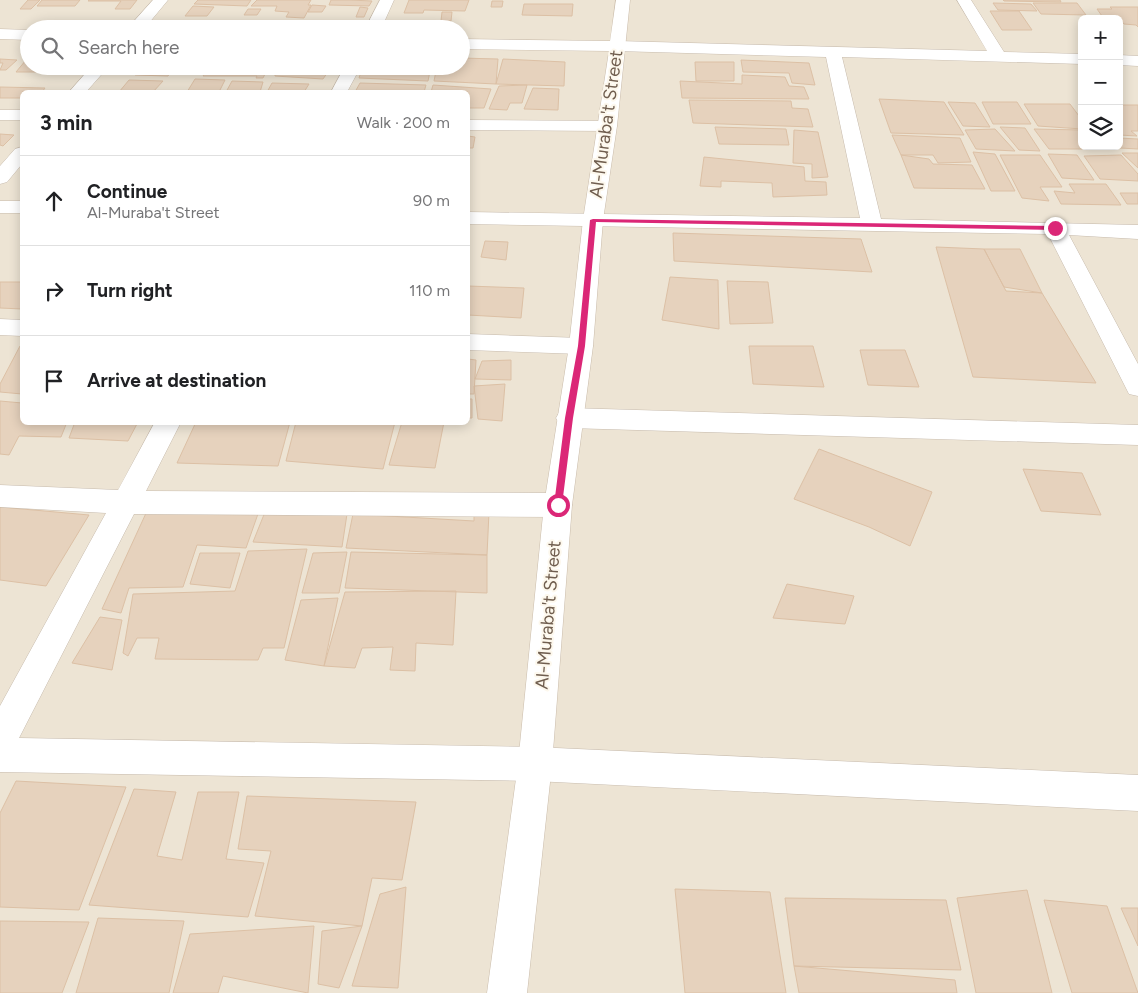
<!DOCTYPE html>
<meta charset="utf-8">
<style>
:root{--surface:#fff;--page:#f2f2f2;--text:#202124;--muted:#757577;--line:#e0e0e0}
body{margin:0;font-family:Figtree,sans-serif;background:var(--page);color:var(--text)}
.controls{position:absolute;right:15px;top:15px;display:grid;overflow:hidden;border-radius:8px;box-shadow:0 2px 12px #0003}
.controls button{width:45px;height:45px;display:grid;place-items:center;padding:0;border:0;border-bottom:1px solid var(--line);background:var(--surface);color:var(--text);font:25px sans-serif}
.stop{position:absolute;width:15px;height:15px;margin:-11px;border:4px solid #db2777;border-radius:50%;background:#fff}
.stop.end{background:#db2777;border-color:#fff;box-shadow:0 1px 5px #0008}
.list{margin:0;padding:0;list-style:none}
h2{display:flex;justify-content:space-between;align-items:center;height:65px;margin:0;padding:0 20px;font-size:21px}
h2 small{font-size:16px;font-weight:400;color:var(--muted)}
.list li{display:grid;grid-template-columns:32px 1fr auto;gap:15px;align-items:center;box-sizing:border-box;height:90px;padding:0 20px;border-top:1px solid var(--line)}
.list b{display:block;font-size:19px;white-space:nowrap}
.list p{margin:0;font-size:16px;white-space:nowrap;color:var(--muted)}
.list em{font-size:16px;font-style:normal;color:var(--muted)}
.icon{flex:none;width:28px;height:28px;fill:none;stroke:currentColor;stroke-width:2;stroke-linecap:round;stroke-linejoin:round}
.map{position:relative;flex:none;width:1138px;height:993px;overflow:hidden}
.search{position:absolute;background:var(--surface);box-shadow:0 2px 12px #0003;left:20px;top:20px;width:450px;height:55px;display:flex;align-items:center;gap:12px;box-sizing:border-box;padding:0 18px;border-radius:28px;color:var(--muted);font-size:19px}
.panel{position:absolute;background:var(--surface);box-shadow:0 2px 12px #0003;left:20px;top:90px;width:450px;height:335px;border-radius:8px}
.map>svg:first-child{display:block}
.residential{fill:#ede4d4;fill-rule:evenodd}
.building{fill:#e6d2bd;stroke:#dcc0a5}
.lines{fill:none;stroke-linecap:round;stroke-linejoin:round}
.street-casing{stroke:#c7bbad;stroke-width:1}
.secondary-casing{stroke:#cabcab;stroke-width:1}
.street{fill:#fff;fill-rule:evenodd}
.secondary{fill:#fff;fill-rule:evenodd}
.route{fill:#db2777}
.labels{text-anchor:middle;stroke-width:4;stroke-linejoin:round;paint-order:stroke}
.street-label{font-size:18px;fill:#705e4f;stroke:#fdf8ed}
</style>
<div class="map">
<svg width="1138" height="993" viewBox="0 0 1138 993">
<rect width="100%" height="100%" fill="#f9f4e7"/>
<path class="residential" d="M0 0H1138V993H0ZM1082 19H1119V146H1082ZM29 29H461V66H29ZM22 92H468V422H22Z"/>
<path class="building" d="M28 0H40L31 9H20Z
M42 0H80L75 6H37Z
M89 0H137L130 9H115L121 1H88Z
M198 0H251L247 6 194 4Z
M257 0H311L308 5H311L304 18 286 17 289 12 275 11 277 6H251Z
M331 0H350L372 1 369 6 329 5Z
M409 0H469L465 11 424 10 423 13H404Z
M1003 0H1060L1061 2 1004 1Z
M492 1H503L502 7H491Z
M993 3 1031 4 1037 11 998 10Z
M1033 3H1077L1086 15 1041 14Z
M524 4H573L572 16 522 15Z
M312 5 326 6 322 12H308Z
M193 6 214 7 207 16H185Z
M360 7 368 8 364 17H356Z
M1110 7H1138V27L1136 25 1124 24 1117 16H1102L1097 9H1112Z
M248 9H261L257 15H244Z
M990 11H1019L1032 30H1002Z
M442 12H452L451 21H441Z
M461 58 498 59 496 84 434 81 437 66H461Z
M0 59 17 60 6 70H0L3 63H0Z
M503 59 565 62 564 86 496 84Z
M26 60H29V66H77L73 72H16Z
M741 60 809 63 815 85 792 83 789 73 743 72Z
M695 62H734V81H696Z
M142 66H174L168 76 135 75Z
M275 66H332L323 79 275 76Z
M363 66H431L428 81 359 78Z
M210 67 268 68 263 78H256L257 76H203Z
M742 75 785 77 789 86 804 87 809 99 682 98 680 81 742 84Z
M195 79 225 80 219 92H187Z
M129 80 163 81 153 92H119Z
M232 81 263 82 260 92H226Z
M272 83 309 84 304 92H267Z
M360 83 426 85 424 92H355Z
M433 85 491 89 484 108H468V92H431Z
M527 85 522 103H510L507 110 489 109 499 86Z
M0 87 45 88 42 92H22V98H0Z
M533 88 559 89 558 110 524 109Z
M879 99 944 102 964 135 891 133Z
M689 100 791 101 792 108 808 109 813 127 693 123Z
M948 102 975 103 990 127 963 126Z
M982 102H1017L1031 124H993Z
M1024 104H1070L1082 120V129L1038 126Z
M1119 105H1138V131H1131L1137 136 1119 135Z
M715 127 786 129 789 145 719 144Z
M1000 127 1025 128 1040 151 1019 150Z
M995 129 1015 151 976 149 965 130Z
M1034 129 1082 130V146H1111L1113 149H1049Z
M794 130 818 132 828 177 812 178V164L793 163Z
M0 134 14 135 3 146 0 145Z
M892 135 960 138 971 162 938 163 933 155H901Z
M468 136 475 137 473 148H468Z
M1119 138 1138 139V149L1120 148Z
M973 152 995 154 1015 191H991Z
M1122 153H1138V168Z
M1048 154 1077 155 1094 180 1062 178Z
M901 155 929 159 933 164 972 165 985 189 914 188Z
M1000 155H1040L1062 187H1040L1049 201 1022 198Z
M1121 155 1138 174V181L1100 179 1084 156Z
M704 157 804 167 805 181 826 182 827 195 773 197 772 183 721 181V187L700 186Z
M1069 184H1106L1121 205 1061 204 1054 191 1075 193Z
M1120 193H1138V204H1127Z
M673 233 861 239 872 272 674 261Z
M485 241 508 242 506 260 481 257Z
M936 247 984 249 1006 291 1042 293 1096 383 973 377Z
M984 249H1020L1042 293 1004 287Z
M670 277 718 280 719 329 662 320Z
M727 281 768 282 773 323 730 324Z
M0 282H22V309L0 308Z
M468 286 524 288 521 318 468 315Z
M20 346H22V394L0 392V384Z
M749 346H813L824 387 753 384Z
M860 350H905L919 387 868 385Z
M468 359 476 360 474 394H468Z
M511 360V380L475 379 482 361Z
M505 384 502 421 478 419 474 386Z
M468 399H472V418H468Z
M0 401 22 403V422H67L61 437 19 436 9 455 0 454Z
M75 422H138L128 441 69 438Z
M196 422H290L278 466 177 463Z
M296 422H395L383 469 286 461Z
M402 422H444L435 468 389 465Z
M819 449 932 492 910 546 869 527 794 499Z
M1023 469 1082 473 1101 515 1041 511Z
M0 507 89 515 46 586 0 580Z
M147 511H259L246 548 197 545 183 587 129 588 121 613 102 609Z
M265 512 347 514 342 547 253 542Z
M489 512 487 555 346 548 353 514 474 521V513Z
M307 549 284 648H263L258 660 155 659 159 638H137L128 656 123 653 133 594 235 591 248 551Z
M347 552 339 593H302L313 553Z
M351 552 487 555V593L345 588Z
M200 553H240L230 588 190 584Z
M787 584 854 596 845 624 773 618Z
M456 591 453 645 416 643 415 671 390 670 393 647 362 648 355 668 324 666 345 592Z
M338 598 324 666 285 660 301 600Z
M100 617 122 620 112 670 72 663Z
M16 781 126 787 79 910 0 907V813Z
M134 789 176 792 157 856 182 860 198 792H239L226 859 264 863 248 917 89 905Z
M247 796 416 802 402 880 372 878 362 926 255 916 271 851 238 849Z
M406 887 398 988 352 986 380 894Z
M675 889 770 892 786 993H685Z
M1027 890 1052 993H976L957 898Z
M785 898 946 900 961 970 794 966Z
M1044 900 1107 906 1138 993H1072Z
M1121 908H1138V946Z
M98 918 184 921 169 993H76Z
M0 921 89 922 62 993H0Z
M314 926 308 993 223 976 218 993H173L190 934Z
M362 926 339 988 318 984 322 931Z
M794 966 955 980 957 993H799Z"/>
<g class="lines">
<g class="street-casing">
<path id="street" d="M153 0H168L144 29H127Z
M380 0H394L381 29H365Z
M957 0H971L1004 52 1082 54V64L842 57 881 219 1138 225V239L1069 235 1138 364V396L1129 394 1048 234 468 224V212L860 218 826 57 617 51 609 46 617 41 987 51Z
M1119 55 1138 56V66L1119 65Z
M92 66H109L86 92H69Z
M345 66H361L347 92H331Z
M0 110H22V120H0Z
M468 120 608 121 614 122 617 126 614 130 608 131 468 130Z
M22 147V164L7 182 0 184V166L15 149Z
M0 201H22V213H0Z
M0 319 22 320V336L0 335Z
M468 334 581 338 589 340 593 346 589 352 581 354 468 350Z
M569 408 1138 425V445L569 428 560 425 556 418 560 411Z
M155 422H181L146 491 558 493 568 497 572 505 568 513 558 517 134 514 19 738 535 747 1138 775V811L535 781 0 772V706L106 513 0 507V485L118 490Z"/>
</g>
<g class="secondary-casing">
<path id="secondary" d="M616 0H630L617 126 603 220 593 346 572 505 552 764 527 993H487L518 764 544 505 569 346 583 220 609 51 461 49V39L610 41Z
M0 29 29 30V40L0 39Z"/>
</g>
<use href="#street" class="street"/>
<use href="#secondary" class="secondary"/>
</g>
<path class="route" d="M593 219 1055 226 1058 228 1055 230 596 222 585 346 573 418 562 505 558 509 554 505 565 418 578 346 590 220Z"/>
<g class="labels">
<g class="street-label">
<text transform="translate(606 124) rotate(-82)" y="6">Al-Muraba't Street</text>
<text transform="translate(548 615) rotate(-85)" y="6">Al-Muraba't Street</text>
</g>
</g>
</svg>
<div class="controls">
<button>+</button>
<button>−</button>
<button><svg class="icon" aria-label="layers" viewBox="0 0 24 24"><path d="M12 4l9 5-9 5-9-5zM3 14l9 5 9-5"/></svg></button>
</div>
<div class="stop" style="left:558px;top:505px"></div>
<div class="stop end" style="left:1055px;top:228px"></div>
<div class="search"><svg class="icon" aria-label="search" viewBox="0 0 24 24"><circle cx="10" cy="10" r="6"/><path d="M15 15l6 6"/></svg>Search here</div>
<section class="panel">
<h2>3 min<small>Walk · 200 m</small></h2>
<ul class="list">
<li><svg class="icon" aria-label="ahead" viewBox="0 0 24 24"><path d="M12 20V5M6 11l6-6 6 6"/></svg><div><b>Continue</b><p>Al-Muraba't Street</p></div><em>90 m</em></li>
<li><svg class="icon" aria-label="right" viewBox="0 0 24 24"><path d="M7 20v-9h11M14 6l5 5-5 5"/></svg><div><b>Turn right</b></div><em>110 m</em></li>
<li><svg class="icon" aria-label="arrive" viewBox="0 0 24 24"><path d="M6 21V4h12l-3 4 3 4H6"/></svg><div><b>Arrive at destination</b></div></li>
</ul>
</section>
</div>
